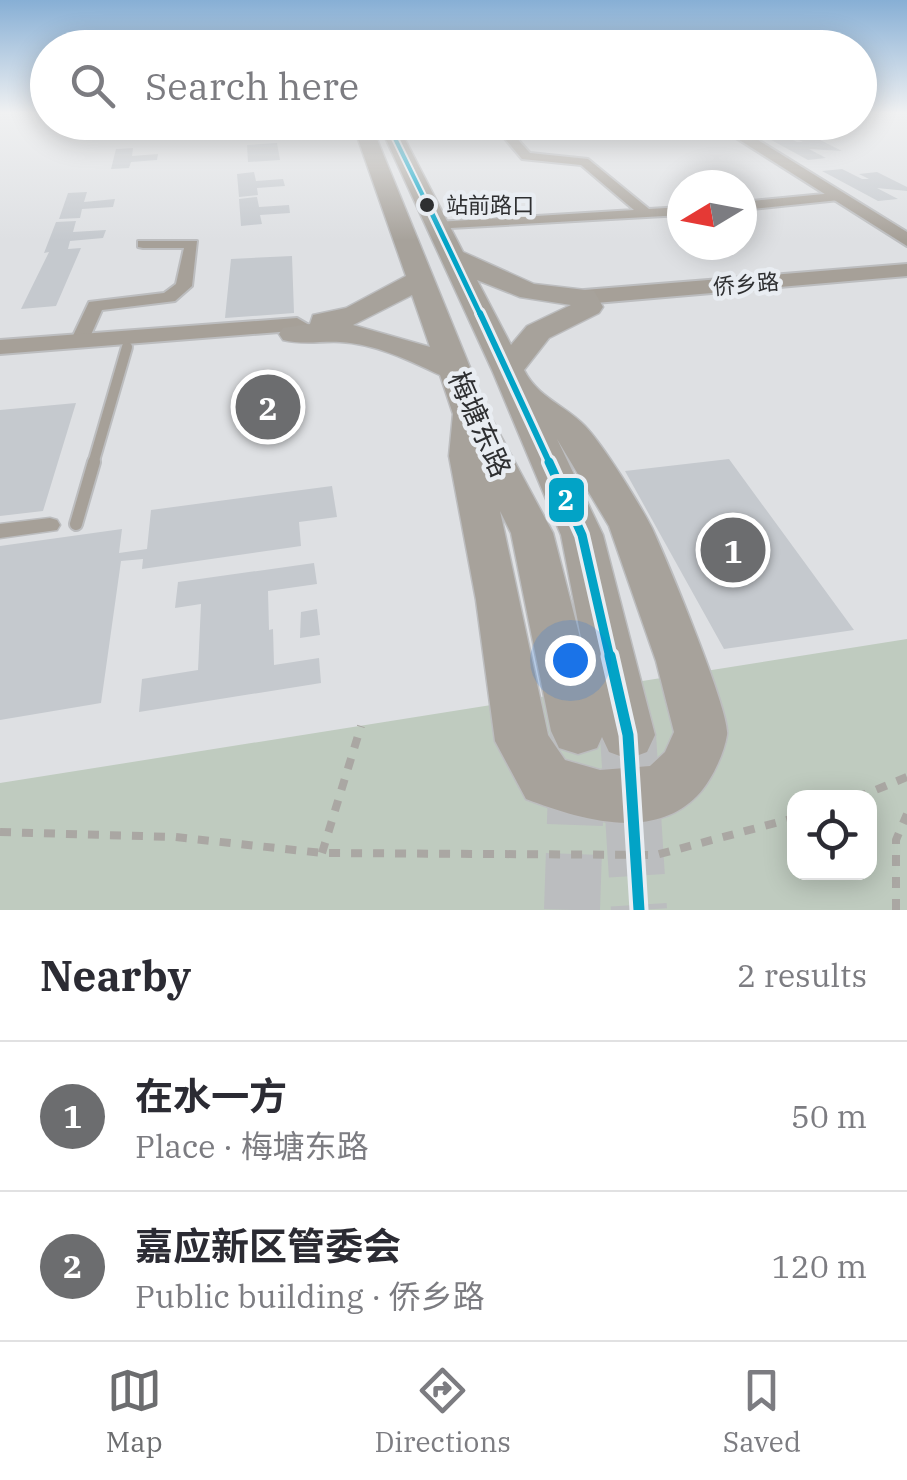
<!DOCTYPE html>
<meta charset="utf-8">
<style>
:root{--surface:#fff;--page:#f7f7f7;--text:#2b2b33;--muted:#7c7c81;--line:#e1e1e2;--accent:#6c6d6f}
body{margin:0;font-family:"IBM Plex Serif","Noto Sans SC",serif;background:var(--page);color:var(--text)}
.controls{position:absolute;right:30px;bottom:30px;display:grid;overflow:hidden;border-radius:20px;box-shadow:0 5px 25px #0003}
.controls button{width:90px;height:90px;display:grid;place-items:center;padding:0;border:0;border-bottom:2px solid var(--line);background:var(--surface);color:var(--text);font:50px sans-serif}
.compass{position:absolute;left:667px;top:170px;width:90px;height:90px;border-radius:50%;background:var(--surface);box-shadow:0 5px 25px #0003;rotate:260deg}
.you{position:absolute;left:570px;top:660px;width:35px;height:35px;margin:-25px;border:8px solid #fff;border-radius:50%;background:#1a73e8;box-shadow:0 0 0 15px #1a73e833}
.badge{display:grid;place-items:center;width:65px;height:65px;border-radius:50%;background:var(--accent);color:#fff;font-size:32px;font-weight:700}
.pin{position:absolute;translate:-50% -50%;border:5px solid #fff;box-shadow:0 2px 10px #0006}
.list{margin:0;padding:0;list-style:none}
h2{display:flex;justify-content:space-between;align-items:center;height:130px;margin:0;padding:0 40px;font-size:42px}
h2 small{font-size:32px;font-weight:400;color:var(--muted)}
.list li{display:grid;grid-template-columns:65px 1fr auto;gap:30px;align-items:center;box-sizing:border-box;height:150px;padding:0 40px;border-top:2px solid var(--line)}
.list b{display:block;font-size:38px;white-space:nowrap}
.list p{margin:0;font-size:32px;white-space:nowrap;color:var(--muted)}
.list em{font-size:32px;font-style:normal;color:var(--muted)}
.icon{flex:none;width:55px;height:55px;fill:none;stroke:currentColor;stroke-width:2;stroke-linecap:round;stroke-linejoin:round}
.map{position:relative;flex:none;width:907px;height:910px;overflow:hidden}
.search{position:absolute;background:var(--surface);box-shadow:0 5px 25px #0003;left:30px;right:30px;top:30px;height:110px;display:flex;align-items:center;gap:25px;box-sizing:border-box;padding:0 35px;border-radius:55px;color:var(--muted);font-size:38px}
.sheet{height:430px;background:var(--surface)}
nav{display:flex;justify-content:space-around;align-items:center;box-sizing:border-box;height:140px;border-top:2px solid var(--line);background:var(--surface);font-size:28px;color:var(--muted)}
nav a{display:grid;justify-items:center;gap:5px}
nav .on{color:var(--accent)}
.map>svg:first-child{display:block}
.green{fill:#bfcbbf;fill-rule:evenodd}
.building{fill:#c5c9ce}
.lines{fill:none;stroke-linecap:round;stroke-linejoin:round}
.primary-tunnel{stroke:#bbbdbf;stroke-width:56;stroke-dasharray:56 29;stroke-linecap:butt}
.service-far1-casing{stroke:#bcbdbf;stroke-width:14}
.service-casing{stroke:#bcbdbf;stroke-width:16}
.pedestrian-casing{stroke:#bcbdbf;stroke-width:3}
.minor-casing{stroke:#bcbdbf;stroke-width:4}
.tertiary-casing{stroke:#bcbdbf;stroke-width:4}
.primary-casing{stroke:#bcbdbf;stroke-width:3}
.path{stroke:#aaa7a3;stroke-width:8;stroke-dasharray:11 11;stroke-linecap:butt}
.service-far1{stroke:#a6a098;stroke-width:10}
.service{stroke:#a6a098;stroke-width:12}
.pedestrian{fill:#a6a098;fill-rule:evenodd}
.minor{fill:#a6a098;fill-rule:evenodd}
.tertiary{fill:#a6a098;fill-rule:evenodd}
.primary{fill:#a7a29b;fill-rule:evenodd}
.bus-1-far4-casing{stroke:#e9edf2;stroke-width:8}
.bus-1-far3-casing{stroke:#e9edf2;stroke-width:10}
.bus-1-far2-casing{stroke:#e9edf2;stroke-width:12}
.bus-1-far1-casing{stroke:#e9edf2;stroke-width:16}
.bus-1-casing{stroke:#e9edf2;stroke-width:19}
.bus-1-far4{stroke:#02a3c6;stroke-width:4}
.bus-1-far3{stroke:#02a3c6;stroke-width:5}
.bus-1-far2{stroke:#02a3c6;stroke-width:6}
.bus-1-far1{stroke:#02a3c6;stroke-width:9}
.bus-1{stroke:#02a3c6;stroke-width:11}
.bus-dot{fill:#2e2f31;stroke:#e9edf2;stroke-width:4}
.labels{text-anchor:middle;stroke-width:9;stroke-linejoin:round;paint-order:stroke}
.far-bus-label{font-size:22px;fill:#2e2f31;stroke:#e9edf2;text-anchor:start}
.far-street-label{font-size:22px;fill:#2e2f31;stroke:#e9edf2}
.street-label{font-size:28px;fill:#2e2f31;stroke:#e9edf2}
.line-badge{stroke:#e9edf2;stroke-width:4}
.badge-label{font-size:28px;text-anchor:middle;font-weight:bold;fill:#fff}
</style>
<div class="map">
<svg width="907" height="910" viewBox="0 0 907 910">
<rect width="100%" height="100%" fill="#dee0e3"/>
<path class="green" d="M907 639V910H0V783ZM794 798H870V872H794Z"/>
<path class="building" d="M781 134 797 142H803L795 138 812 136 842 151 809 149 826 158 808 160 762 135Z
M277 143 280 160 248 162 247 145Z
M133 148 132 156 158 154 157 160 131 162 129 168 111 169 116 149Z
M842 169 862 179H869L859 174 877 172 907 187V191L877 188 898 199 878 201 822 171Z
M254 172 256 181 283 179 285 186 257 188 258 195 239 197 237 174Z
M87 192 84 202 115 199 113 207 82 209 80 218 59 219 68 193Z
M257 197 259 207 289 205 290 213 260 215 262 224 241 226 239 199Z
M76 221 73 232 106 230 103 238 70 241 68 249 81 248 56 306 21 309 49 252 44 253 56 222Z
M292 256 294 313 225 318 231 259Z
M76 403 43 511 0 516V410Z
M729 459 854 630 724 649 625 471Z
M332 486 337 517 299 522 301 546 142 569 143 559 121 561 101 703 0 720V546L122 529 119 553 147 549 151 510Z
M314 563 317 584 268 591 269 630 273 629 274 665 319 658 321 683 139 712 142 679 198 670 201 604 175 608 178 582Z
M317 609 320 635 300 638 301 612Z"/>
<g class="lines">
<path class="primary-tunnel" d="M628 735 639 910
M572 910 578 731"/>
<g class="service-far1-casing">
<path id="service-far1" d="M93 464 127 347"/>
</g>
<g class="service-casing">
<path id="service" d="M76 524 94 462"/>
</g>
<g class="pedestrian-casing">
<path id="pedestrian" d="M50 518 57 520 60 525 57 530 0 538V524Z"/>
</g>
<g class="minor-casing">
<path id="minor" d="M491 122H502L530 153 588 159 649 209 682 207V215L432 229V223L437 222 634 210 581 165 522 159Z
M834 193 839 194V200L742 210V202Z
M138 241H197L192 286 175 301 102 310 86 346H72L70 342 89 302 164 293 176 284 184 248H143L138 247Z"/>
</g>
<g class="tertiary-casing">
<path id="tertiary" d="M711 122H729L907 232V246Z
M907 264V276L584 304 573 297 584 290Z
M297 318 309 325 305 330 0 354V340Z"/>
</g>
<g class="primary-casing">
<path id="primary" d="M352 122H370L489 414 553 533 584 653 561 535 492 370 378 122H396L463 252 534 284 594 291 603 307 599 313 549 338 524 370C538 398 565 405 585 426 604 446 639 503 652 528 665 556 731 713 727 735 724 754 711 782 697 796 652 842 579 819 526 799L495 741 476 600 449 456 453 414 440 375C408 360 376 344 340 342 321 341 302 345 283 340L279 334 283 328 310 324 313 315 346 308 406 276ZM477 280 520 297 571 305 527 326 511 345ZM412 295 430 347 353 325ZM557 439 609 526 656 661 674 732 665 752 650 766 600 770 565 760 548 735 500 511 511 533 551 731 559 748 578 754 597 748 602 737 609 752 628 759 647 752 655 735 603 535Z"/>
</g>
<path class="path" d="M856 798 907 777
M0 832 175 837 322 853 656 855 794 818
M322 853 361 726
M896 910V840L907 814"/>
<use href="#service-far1" class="service-far1"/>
<use href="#service" class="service"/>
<use href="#pedestrian" class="pedestrian"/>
<use href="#minor" class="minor"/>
<use href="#tertiary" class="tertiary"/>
<use href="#primary" class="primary"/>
<g class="bus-1-far4-casing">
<path id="bus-1-far4" d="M387 122 426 202"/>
</g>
<g class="bus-1-far3-casing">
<path id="bus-1-far3" d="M425 199 481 316"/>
</g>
<g class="bus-1-far2-casing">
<path id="bus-1-far2" d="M480 313 550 464"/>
</g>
<g class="bus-1-far1-casing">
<path id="bus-1-far1" d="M549 462 582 535 610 658"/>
</g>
<g class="bus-1-casing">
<path id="bus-1" d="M610 656 628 735 639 910"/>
</g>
<use href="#bus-1-far4" class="bus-1-far4"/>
<use href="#bus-1-far3" class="bus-1-far3"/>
<use href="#bus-1-far2" class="bus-1-far2"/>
<use href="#bus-1-far1" class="bus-1-far1"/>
<use href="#bus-1" class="bus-1"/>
</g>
<linearGradient id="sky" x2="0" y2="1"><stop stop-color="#87afd5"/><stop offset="0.47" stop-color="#f0f1f2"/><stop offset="1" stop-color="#f0f1f2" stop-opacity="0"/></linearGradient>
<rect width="907" height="240" fill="url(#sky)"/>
<circle class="bus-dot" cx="427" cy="205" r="9"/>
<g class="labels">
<g class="far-bus-label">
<text x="446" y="213">站前路口</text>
</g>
<g class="far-street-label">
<text transform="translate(746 284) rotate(-5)" y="8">侨乡路</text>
</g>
<g class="street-label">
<text transform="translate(480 424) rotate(66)" y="10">梅塘东路</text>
</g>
</g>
<rect class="line-badge" x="547" y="476" width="39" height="48" rx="10" fill="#02a3c6"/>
<g class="badge-label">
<text x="566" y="510">2</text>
</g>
</svg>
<div class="controls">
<button><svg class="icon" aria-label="locate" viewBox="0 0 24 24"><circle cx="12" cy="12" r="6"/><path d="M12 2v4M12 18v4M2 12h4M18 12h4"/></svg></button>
</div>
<svg class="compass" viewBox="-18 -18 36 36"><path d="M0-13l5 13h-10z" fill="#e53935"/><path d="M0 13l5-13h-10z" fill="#7c7c81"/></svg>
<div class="you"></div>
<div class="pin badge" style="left:733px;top:550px">1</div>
<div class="pin badge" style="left:268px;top:407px">2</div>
<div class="search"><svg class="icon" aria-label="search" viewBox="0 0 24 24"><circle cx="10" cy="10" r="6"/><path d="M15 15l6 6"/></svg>Search here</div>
</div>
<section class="sheet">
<h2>Nearby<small>2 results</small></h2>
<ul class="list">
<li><span class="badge">1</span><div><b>在水一方</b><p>Place · 梅塘东路</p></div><em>50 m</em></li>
<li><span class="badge">2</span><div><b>嘉应新区管委会</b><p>Public building · 侨乡路</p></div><em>120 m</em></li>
</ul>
</section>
<nav>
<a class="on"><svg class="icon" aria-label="map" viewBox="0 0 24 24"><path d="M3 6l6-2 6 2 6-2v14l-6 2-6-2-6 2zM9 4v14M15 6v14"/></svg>Map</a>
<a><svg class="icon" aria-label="directions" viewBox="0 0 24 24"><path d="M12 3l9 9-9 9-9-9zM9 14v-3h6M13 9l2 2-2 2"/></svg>Directions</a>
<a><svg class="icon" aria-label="saved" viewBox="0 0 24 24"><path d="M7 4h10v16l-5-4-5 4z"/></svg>Saved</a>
</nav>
